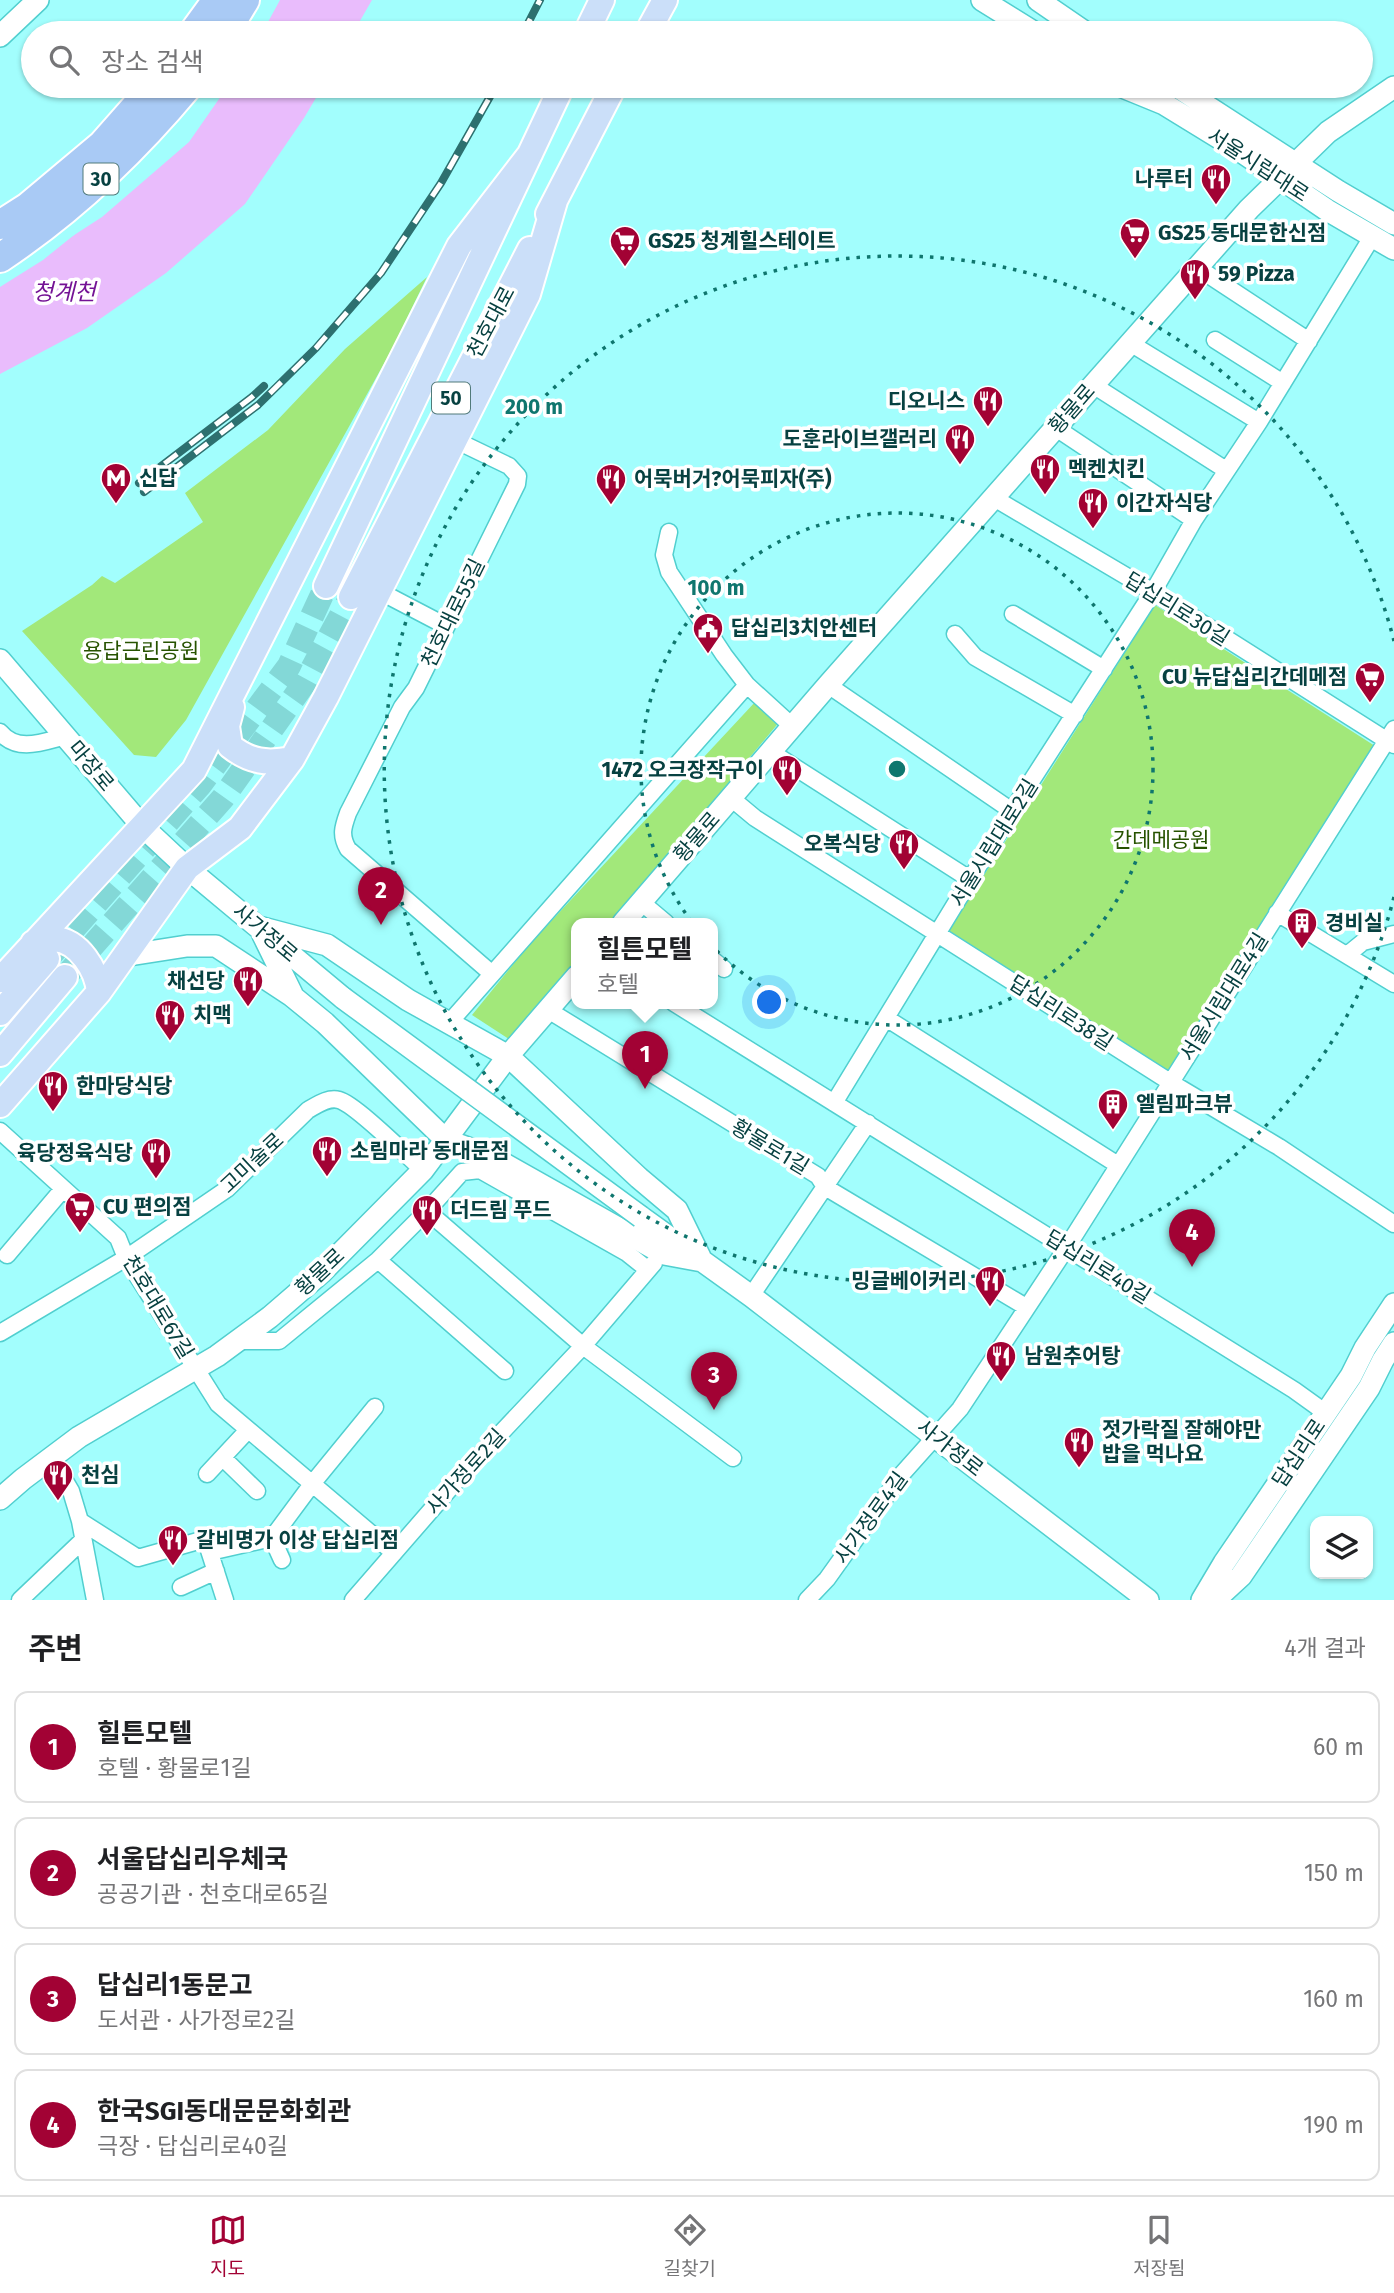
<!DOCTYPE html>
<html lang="ko">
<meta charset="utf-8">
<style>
:root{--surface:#fff;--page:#f6f6f6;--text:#202124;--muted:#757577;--line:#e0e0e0;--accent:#a20234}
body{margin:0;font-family:"Fira Sans","Noto Sans KR",sans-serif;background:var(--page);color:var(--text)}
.controls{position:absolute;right:21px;bottom:21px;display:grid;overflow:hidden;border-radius:14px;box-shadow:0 2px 5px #0004}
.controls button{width:63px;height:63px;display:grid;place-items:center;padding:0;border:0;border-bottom:2px solid var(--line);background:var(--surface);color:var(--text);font:35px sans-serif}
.you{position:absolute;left:770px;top:1003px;width:24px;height:24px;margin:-18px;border:5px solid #fff;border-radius:50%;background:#1a73e8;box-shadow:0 0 0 10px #1a73e833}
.badge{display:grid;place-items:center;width:46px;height:46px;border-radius:50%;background:var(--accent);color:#fff;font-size:23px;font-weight:700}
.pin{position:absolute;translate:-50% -58px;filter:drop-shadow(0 2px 4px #0008)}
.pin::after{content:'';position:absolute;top:37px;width:24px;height:21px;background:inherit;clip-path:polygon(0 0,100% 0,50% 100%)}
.popup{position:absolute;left:571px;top:918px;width:147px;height:91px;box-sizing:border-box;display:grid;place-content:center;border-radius:14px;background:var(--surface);filter:drop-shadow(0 2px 5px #0005);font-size:23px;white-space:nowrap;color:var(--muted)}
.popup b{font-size:26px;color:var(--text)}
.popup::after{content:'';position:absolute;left:50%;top:100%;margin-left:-14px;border:14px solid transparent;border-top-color:var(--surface)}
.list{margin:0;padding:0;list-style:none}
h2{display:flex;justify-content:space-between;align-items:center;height:91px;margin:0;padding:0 28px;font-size:30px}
h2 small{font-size:23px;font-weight:400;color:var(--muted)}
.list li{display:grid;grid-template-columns:46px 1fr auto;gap:21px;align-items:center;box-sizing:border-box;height:112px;margin:0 14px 14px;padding:0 14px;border:2px solid var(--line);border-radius:14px}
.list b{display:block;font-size:26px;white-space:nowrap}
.list p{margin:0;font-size:23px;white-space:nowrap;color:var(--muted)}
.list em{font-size:23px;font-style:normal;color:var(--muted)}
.icon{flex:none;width:38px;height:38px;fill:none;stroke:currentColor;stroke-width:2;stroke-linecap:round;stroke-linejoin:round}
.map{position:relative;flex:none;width:1394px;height:1600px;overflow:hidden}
.search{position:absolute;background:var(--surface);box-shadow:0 2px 5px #0004;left:21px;right:21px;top:21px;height:77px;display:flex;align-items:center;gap:18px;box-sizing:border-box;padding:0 24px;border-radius:38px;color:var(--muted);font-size:26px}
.sheet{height:595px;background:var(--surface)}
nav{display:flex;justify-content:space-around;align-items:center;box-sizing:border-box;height:98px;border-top:2px solid var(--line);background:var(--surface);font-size:19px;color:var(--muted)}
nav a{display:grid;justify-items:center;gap:4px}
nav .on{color:var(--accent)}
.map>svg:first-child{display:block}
.green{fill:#a2e87a}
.water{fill:#e9bcfc}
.pier{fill:#a2fefd}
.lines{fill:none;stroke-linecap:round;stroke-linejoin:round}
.primary-tunnel{stroke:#83d8d7;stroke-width:24;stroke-dasharray:24 12;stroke-linecap:butt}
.street-casing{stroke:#51cfcf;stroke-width:19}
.secondary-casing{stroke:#51cfcf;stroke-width:24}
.primary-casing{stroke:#fff;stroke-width:28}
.highway-casing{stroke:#fff;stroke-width:32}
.street{stroke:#fff;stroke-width:16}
.secondary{stroke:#fff;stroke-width:21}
.primary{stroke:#cbdff9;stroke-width:24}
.highway{stroke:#a9caf5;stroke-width:28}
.rail-casing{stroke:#2d706f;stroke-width:8}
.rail{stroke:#fff;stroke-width:5;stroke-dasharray:16;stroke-linecap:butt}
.secondary-bridge-casing{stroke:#51cfcf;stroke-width:24;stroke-linecap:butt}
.secondary-bridge{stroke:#fff;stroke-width:21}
.ring{fill:none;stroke:#0f766e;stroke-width:3.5;stroke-dasharray:3.5 7}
.labels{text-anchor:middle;stroke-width:7;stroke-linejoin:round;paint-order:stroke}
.shield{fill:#fff;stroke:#517a7a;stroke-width:2}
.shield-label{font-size:19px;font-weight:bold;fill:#074141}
.street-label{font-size:21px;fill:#074141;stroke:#fff}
.poi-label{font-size:21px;font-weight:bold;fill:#074141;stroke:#fff;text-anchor:start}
.park-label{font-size:21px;fill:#275300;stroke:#fff}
.water-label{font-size:23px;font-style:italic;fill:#741395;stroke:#fff}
.centre{fill:#0f766e;stroke:#fff;stroke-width:3.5}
.ring-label{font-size:21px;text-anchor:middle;font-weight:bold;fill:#0f766e;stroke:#fff;stroke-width:7;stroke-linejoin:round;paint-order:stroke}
</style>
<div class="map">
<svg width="1394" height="1600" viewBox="0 0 1394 1600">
<rect width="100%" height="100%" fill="#a2fefd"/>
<path class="green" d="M427 277 391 351 186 720 156 757 134 755 22 631 92 585 102 576 115 583 203 522 185 493 268 430 345 349Z
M1155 605 1375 746 1167 1076 946 935Z
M756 701 781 720 611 923H577V964L512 1041 472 1015 528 946Z"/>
<path class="water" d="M280 0H372L353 33H262Z
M228 86H323L304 118 245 204 166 273 87 328 0 374V283L102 217 189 142Z"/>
<path class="pier" d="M134 184 125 194 43 260 0 287V279L100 214Z"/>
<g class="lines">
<path class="primary-tunnel" d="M49 957 200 785 289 666 326 586
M65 977 223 798 305 682 351 597"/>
<g class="street-casing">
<path id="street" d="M1198 268 1309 341
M1215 340 1283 383
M1130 343 1259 422
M1093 385 1226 470
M1056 428 1194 520
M455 440 509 466 518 476 517 484 416 688 402 707 348 813C343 827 340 835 348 849L491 973
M994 498 1153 592 1394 745
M669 532 664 555 669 572 679 587 724 655 747 685 792 726
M379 591 446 626
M1013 614 1104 669
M955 634 975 657 1075 715
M828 685 1012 811
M0 732C17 753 43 742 66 736
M771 752 971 880
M731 798 755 818 1170 1082 1279 1147 1394 1224
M641 902 666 923
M1277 913 1394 984
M1347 955 1363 942 1394 934
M713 960 724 969
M674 1003 1294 1390 1326 1413
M548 1010 818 1176 825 1187 1026 1307
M886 1018 1118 1165
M449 1023 747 685
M834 1103 1012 811 1153 592 1194 520 1259 422 1372 237
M0 1131 118 1238 126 1258 218 1404 394 1553
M427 1211 583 1346 733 1458
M7 1255 63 1189
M378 1260 505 1371
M751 1296 868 1123
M0 1333 126 1258 227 1189 308 1110C317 1105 328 1097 339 1100 355 1104 407 1156 423 1170
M238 1341H279L378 1260 427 1211 462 1172 480 1170 627 1253 647 1269
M51 1457 71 1491 80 1521 95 1600
M223 1458 257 1491
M207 1474 248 1430
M80 1521 138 1558 198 1541 207 1544 225 1600
M210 1552 272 1538
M282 1560 272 1538 312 1484 375 1407
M181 1587 216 1571
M20 1600 83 1540
M353 1600 466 1470 583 1346 654 1263
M807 1600 827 1579 902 1474 960 1409 1067 1247 1394 729"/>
</g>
<g class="secondary-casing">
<path id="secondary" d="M982 0 1035 33
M1038 0 1086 33
M0 36 38 0
M1120 86 1164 104 1239 150 1327 210 1394 249
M1176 86 1338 191 1394 224
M0 660 142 826 187 868 343 998
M623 923 828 685 1249 209 1328 132 1394 87
M259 927 327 945 408 1000 508 1056 639 1178 677 1210 700 1257
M263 935 292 994
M123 956 187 946H216L292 996 325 1023 446 1140 490 1156 664 1254 702 1261
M641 1217 751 1296 1148 1600
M0 1499 23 1479 79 1437 217 1356 270 1317 321 1273 423 1170 508 1056 577 976
M1202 1600 1224 1563 1351 1376 1365 1348 1394 1304
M1215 1600 1241 1576 1369 1388 1383 1360 1394 1343"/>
</g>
<g class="primary-casing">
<path id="primary" d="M586 33 602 0
M647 33 665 0
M548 214 614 86
M326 586 562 86
M351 597 530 249
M232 707 227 726 230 746C250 762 267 764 292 759
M33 943C40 941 47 938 55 939 79 941 97 970 99 992
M0 980 194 770 459 246 530 154
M0 1013 47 959
M0 1054 65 977
M0 1105 99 992 187 868 240 828 292 759 326 697 528 294 555 201"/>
</g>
<g class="highway-casing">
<path id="highway" d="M193 33 217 0
M225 33 245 0
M0 225 28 207 102 145 154 86
M0 258C72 210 133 152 188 86"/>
</g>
<use href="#street" class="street"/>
<use href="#secondary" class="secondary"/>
<use href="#primary" class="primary"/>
<use href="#highway" class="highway"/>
<g class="rail-casing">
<path id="rail" d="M523 33 540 0
M139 483 252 397 264 386
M144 492 258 405 316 348 381 273 441 183 496 86"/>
</g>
<use href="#rail" class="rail"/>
<g class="secondary-bridge-casing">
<path id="secondary-bridge" d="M343 998 641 1217"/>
</g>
<use href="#secondary-bridge" class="secondary-bridge"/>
</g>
<g class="ring">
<circle cx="897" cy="769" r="256"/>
<path d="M1394 897A513 513 0 1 1 1394 641"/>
</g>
<defs>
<g id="restaurant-pin" transform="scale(1.575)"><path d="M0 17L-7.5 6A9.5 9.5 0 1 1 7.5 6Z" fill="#a20234" stroke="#fff"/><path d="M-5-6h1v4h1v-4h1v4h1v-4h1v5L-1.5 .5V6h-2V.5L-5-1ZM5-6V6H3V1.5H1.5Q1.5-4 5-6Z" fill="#fff"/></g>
<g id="supermarket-pin" transform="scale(1.575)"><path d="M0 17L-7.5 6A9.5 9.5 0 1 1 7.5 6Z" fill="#a20234" stroke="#fff"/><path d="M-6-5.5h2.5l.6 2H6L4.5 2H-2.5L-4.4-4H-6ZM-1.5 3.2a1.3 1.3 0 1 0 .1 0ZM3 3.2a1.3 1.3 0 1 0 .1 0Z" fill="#fff"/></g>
<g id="metro-pin" transform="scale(1.575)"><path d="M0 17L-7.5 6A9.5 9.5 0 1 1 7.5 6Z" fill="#a20234" stroke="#fff"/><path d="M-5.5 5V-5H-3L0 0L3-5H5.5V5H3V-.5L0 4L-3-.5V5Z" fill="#fff"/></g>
<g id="civic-pin" transform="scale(1.575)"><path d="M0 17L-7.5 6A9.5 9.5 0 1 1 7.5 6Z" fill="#a20234" stroke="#fff"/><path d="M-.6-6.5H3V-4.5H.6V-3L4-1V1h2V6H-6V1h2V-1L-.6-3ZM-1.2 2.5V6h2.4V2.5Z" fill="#fff"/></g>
<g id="building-pin" transform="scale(1.575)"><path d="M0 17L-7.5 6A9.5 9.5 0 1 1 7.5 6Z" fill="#a20234" stroke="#fff"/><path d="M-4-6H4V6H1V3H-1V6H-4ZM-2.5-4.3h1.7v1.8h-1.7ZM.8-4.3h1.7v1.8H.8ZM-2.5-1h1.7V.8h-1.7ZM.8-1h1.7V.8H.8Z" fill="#fff"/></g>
</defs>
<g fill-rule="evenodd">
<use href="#restaurant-pin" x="1216" y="179"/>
<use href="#supermarket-pin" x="1135" y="233"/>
<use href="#supermarket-pin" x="625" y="241"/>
<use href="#restaurant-pin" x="1195" y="274"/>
<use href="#restaurant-pin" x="988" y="401"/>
<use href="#restaurant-pin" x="960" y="439"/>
<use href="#restaurant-pin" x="1045" y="469"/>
<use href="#metro-pin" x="116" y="478"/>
<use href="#restaurant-pin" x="611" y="479"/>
<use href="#restaurant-pin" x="1093" y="503"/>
<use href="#civic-pin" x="708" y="628"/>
<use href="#supermarket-pin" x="1370" y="677"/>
<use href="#restaurant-pin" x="787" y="770"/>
<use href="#restaurant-pin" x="904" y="844"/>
<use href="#building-pin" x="1302" y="923"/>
<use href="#restaurant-pin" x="248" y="981"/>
<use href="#restaurant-pin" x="170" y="1015"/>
<use href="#restaurant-pin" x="53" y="1086"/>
<use href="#building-pin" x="1113" y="1104"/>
<use href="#restaurant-pin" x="327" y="1151"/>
<use href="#restaurant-pin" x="156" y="1153"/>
<use href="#supermarket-pin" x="80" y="1207"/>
<use href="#restaurant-pin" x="427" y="1210"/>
<use href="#restaurant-pin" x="990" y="1281"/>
<use href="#restaurant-pin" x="1001" y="1356"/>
<use href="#restaurant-pin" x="1079" y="1442"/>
<use href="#restaurant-pin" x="58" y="1475"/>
<use href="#restaurant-pin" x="173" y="1540"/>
</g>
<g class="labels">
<g class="shield">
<rect x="83.5" y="163.5" width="35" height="31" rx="5"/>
<rect x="432" y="382.5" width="38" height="31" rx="5"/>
</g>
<g class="shield-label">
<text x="101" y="186">30</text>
<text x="451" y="405">50</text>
</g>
<g class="street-label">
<text transform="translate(1258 165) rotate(33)" y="7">서울시립대로</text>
<text transform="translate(491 322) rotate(-62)" y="7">천호대로</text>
<text transform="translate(1072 409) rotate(-49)" y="7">황물로</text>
<text transform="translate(1177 609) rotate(32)" y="7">답십리로30길</text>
<text transform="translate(453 613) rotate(-64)" y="7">천호대로55길</text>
<text transform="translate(91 766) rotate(50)" y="7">마장로</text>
<text transform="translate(697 837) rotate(-49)" y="7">황물로</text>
<text transform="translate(994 843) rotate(-58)" y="7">서울시립대로2길</text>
<text transform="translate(265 933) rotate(40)" y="7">사가정로</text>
<text transform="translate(1224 997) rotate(-58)" y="7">서울시립대로4길</text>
<text transform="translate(1061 1013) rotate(33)" y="7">답십리로38길</text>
<text transform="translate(770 1147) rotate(31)" y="7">황물로1길</text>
<text transform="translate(252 1163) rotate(-43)" y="7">고미술로</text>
<text transform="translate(1098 1267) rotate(32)" y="7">답십리로40길</text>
<text transform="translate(320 1272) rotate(-43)" y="7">황물로</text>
<text transform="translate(158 1307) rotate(59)" y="7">천호대로67길</text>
<text transform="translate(950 1448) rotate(38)" y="7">사가정로</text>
<text transform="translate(1299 1453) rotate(-56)" y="7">답십리로</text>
<text transform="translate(466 1472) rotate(-48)" y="7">사가정로2길</text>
<text transform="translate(871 1518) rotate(-54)" y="7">사가정로4길</text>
</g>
<g class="poi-label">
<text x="1193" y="186" text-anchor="end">나루터</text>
<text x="1158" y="240">GS25 동대문한신점</text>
<text x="648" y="248">GS25 청계힐스테이트</text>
<text x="1218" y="281">59 Pizza</text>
<text x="965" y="408" text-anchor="end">디오니스</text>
<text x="937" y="446" text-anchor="end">도훈라이브갤러리</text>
<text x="1068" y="476">멕켄치킨</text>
<text x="139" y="485">신답</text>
<text x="634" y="486">어묵버거?어묵피자(주)</text>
<text x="1116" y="510">이간자식당</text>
<text x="731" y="635">답십리3치안센터</text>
<text x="1347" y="684" text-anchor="end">CU 뉴답십리간데메점</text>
<text x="764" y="777" text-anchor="end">1472 오크장작구이</text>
<text x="881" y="851" text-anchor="end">오복식당</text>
<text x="1325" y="930">경비실</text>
<text x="225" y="988" text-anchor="end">채선당</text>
<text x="193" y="1022">치맥</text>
<text x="76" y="1093">한마당식당</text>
<text x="1136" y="1111">엘림파크뷰</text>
<text x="350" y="1158">소림마라 동대문점</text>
<text x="133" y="1160" text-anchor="end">육당정육식당</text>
<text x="103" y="1214">CU 편의점</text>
<text x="450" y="1217">더드림 푸드</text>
<text x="967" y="1288" text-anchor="end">밍글베이커리</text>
<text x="1024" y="1363">남원추어탕</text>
<text x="1102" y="1437">젓가락질 잘해야만<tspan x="1102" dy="24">밥을 먹나요</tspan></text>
<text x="81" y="1482">천심</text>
<text x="196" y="1547">갈비명가 이상 답십리점</text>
</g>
<g class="park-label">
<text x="141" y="658">용답근린공원</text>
<text x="1161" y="847">간데메공원</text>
</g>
<g class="water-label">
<text x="64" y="300">청계천</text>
</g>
</g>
<circle cx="897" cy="769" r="10" class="centre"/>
<g class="ring-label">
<text x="534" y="414">200 m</text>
<text x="716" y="595">100 m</text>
</g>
</svg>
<div class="controls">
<button><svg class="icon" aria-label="layers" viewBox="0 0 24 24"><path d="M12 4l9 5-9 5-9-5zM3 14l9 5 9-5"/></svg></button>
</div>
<div class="you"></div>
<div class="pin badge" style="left:645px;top:1089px">1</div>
<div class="popup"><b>힐튼모텔</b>호텔</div>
<div class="pin badge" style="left:381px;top:925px">2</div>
<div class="pin badge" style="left:714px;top:1410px">3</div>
<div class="pin badge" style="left:1192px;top:1267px">4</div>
<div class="search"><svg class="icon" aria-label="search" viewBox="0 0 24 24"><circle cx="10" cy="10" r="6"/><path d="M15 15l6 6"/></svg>장소 검색</div>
</div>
<section class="sheet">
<h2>주변<small>4개 결과</small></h2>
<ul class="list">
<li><span class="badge">1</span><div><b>힐튼모텔</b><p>호텔 · 황물로1길</p></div><em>60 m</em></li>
<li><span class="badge">2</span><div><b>서울답십리우체국</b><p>공공기관 · 천호대로65길</p></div><em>150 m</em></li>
<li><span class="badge">3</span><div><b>답십리1동문고</b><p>도서관 · 사가정로2길</p></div><em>160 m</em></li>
<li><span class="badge">4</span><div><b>한국SGI동대문문화회관</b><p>극장 · 답십리로40길</p></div><em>190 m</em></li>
</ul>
</section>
<nav>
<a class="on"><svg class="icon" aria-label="map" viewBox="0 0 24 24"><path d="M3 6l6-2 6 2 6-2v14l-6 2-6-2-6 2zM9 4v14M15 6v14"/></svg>지도</a>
<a><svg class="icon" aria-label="directions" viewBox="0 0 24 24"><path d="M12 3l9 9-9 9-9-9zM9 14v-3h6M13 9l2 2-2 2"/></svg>길찾기</a>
<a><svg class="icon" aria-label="saved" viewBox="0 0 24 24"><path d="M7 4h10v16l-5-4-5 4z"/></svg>저장됨</a>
</nav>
